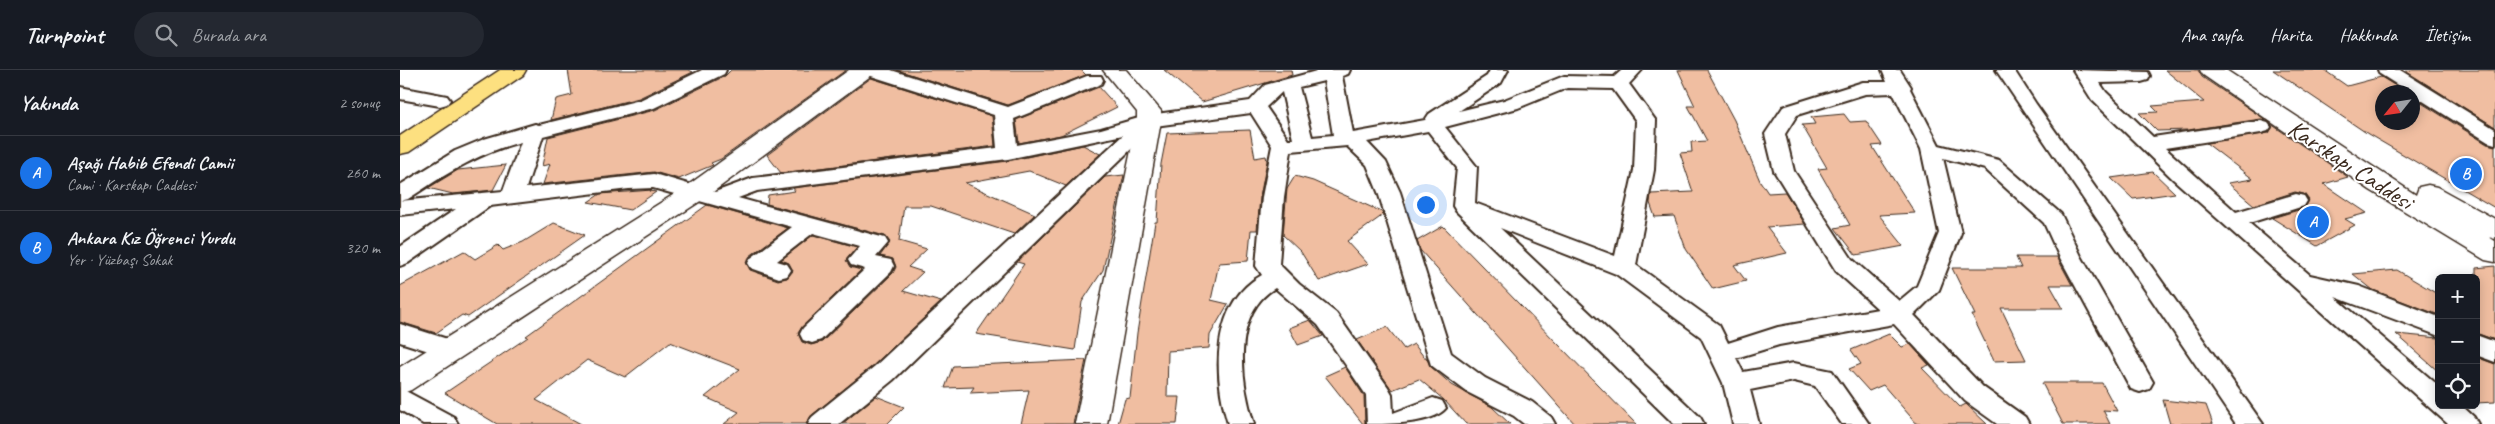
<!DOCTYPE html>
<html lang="tr">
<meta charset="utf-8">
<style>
:root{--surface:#171b24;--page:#242831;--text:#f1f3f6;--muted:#9ea1a6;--line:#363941;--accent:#1a73e8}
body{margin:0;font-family:Caveat,sans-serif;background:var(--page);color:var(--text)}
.controls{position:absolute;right:15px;bottom:15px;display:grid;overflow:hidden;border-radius:8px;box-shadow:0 2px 12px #0003}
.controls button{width:45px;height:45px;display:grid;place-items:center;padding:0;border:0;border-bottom:1px solid var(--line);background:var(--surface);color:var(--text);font:25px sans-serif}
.compass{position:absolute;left:1975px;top:15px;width:45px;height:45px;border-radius:50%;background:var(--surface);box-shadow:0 2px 12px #0003;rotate:240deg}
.you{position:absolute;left:1025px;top:134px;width:18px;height:18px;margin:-12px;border:4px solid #fff;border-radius:50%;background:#1a73e8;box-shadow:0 0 0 8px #1a73e833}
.badge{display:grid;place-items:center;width:32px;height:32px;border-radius:50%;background:var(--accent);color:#fff;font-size:16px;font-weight:700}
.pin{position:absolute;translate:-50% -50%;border:2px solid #fff;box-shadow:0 1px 5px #0006}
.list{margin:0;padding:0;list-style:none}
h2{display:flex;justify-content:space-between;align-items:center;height:65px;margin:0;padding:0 20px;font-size:21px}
h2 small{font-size:16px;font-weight:400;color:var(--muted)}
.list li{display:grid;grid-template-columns:32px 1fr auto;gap:15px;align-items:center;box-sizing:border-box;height:75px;padding:0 20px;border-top:1px solid var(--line)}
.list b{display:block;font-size:19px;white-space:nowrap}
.list p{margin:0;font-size:16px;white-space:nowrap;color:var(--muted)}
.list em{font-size:16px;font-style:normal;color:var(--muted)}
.icon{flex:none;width:28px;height:28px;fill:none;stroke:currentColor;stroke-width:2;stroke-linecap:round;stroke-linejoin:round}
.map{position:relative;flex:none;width:2095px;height:354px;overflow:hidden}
header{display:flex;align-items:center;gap:30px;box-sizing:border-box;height:70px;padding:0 25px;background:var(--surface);border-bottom:1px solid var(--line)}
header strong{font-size:24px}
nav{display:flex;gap:28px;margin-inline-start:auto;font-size:18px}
.search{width:350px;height:45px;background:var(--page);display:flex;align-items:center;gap:12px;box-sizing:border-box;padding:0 18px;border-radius:28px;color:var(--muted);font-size:19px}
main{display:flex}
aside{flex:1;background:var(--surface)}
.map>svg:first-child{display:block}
.building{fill:#f0bea1;stroke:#3b2a1e}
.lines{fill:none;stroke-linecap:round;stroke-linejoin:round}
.minor-casing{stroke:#3b2a1e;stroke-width:4}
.secondary-casing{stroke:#3b2a1e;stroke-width:3}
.trunk-casing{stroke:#3b2a1e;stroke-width:3}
.minor{fill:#fff;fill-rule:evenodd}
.secondary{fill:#fff;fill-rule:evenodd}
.trunk{fill:#fde080;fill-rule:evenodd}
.labels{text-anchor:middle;stroke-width:4;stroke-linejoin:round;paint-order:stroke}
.street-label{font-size:25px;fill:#3b2a1e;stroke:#fff}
</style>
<header>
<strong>Turnpoint</strong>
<div class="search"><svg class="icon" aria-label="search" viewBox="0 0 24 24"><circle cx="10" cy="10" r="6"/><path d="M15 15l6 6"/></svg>Burada ara</div>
<nav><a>Ana sayfa</a><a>Harita</a><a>Hakkında</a><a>İletişim</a></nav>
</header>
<main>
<aside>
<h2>Yakında<small>2 sonuç</small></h2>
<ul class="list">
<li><span class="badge">A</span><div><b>Aşağı Habib Efendi Camii</b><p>Cami · Karskapı Caddesi</p></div><em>260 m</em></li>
<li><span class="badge">B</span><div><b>Ankara Kız Öğrenci Yurdu</b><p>Yer · Yüzbaşı Sokak</p></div><em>320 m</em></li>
</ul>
</aside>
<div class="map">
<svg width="2095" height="354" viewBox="0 0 2095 354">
<rect width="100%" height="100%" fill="#fff"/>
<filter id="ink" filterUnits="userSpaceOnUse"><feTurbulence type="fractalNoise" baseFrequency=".02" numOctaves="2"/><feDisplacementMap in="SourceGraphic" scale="10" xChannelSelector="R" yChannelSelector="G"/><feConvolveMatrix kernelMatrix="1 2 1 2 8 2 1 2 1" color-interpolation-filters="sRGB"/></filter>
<g filter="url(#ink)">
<path class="building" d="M168 0H289L293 2 239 28 151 50 156 29 172 25Z
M331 0H446L321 89 311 93 313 95 279 109 254 102 143 114 150 94 142 96 148 67 255 40 325 6Z
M497 0H681L686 5 608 35Z
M764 0H891L892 5 802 32Z
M1278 0H1307L1334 50 1360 111 1368 123 1385 122 1405 154 1367 157 1387 183 1334 195 1346 211 1313 219 1286 179 1274 146 1255 147 1250 133 1251 124 1293 122 1280 83 1292 82 1291 72 1307 71 1288 36H1295Z
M1765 0H1798L1802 7 1866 50 1861 49 1788 60 1757 61 1739 43 1758 42 1752 36 1804 32Z
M1873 0H1924L1947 16 1981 7 2006 22H1982V52H2012V27L2087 74 2095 76V138L1968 64Z
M2007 0H2095V57L2007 2Z
M471 8 592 46 595 76 381 103 367 85Z
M699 17 717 37 661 65 619 73 616 50Z
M1444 44 1450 52 1466 51 1482 75 1472 76 1515 143 1479 145 1504 176 1456 185 1435 158 1450 155 1418 99 1427 98 1402 55 1415 54 1411 47Z
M1871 54 1948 107 1924 114 1967 143 1945 149 1955 155 1917 176 1872 148 1905 138 1909 130 1904 124 1895 122 1854 135 1828 113 1853 109 1806 73 1869 63 1872 58Z
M850 60 855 88 866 86 867 91 860 127 857 160H851L848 191 819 193 811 230 828 234 810 265 809 278 768 281 767 327H780L777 354H718L725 329 730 328 737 263 755 152H757L761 94 767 63Z
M683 75 700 84 666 116 629 101 565 113 635 144 614 164 531 136H504L499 171 527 179 508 197 523 202 503 221 541 232 474 295 411 346 406 354H324L339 342 305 327 340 299 270 272 225 307 187 290 136 330 181 354H97L45 323 128 267 126 266 307 135 388 158 350 186 346 192 350 200 378 210 387 208 393 201 389 193 381 190 413 165 457 177 446 190 450 197 461 200 402 257 398 263 402 272 411 275 422 272 493 203 496 197 493 189 480 186 490 172 485 166 367 134 368 125 395 121 393 118 608 91Z
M106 95 93 120 53 124 28 118 58 100Z
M1753 102 1775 123 1733 129 1711 108Z
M724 105 703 200 682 232 675 280 576 264 624 194 617 192 705 107Z
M895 106 913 111 982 142 983 145 947 171 968 194 919 211 901 182 883 165 887 119Z
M252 120 250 121 256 122 230 140 188 132 200 124Z
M154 153 185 165 68 247 62 245 36 263 0 252V216L64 181 75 189 98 175 103 180 123 172Z
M1043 156 1236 354H1175L1020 180 1017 171Z
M1616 187H1657L1672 215H1650L1663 238H1601L1626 290 1594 291 1572 245H1575L1552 198H1621Z
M2095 196V270L2076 263V198Z
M1997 200 2039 225V245L1973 220 1953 204Z
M910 250 923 266 898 275 889 258Z
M987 257 1004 279 1014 274 1024 287H1026L1030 296 1052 315 1092 337 1110 354H1066L1044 330 1019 309 992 320 957 270Z
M1489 264 1502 277 1510 274 1529 295 1522 298 1560 337 1566 334 1587 354H1517L1483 315 1469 321 1449 299 1461 294 1451 280Z
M1996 264 2039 268V302Z
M2076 287 2095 294V332L2076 333Z
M686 290 673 354H621L629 320 570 323 574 317 545 318 553 296Z
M945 297 964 326 965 354H963L925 306Z
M1642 313H1702L1717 341 1703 340 1710 354H1663Z
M476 326 504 337 487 354H442Z
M1763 330 1806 335 1813 354H1770Z"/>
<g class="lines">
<g class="minor-casing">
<path id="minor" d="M302 0H326L324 4 254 38 143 66 126 118 254 104 315 122 353 108 597 78 594 45 465 4 463 0H491L608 37 687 6H701L703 10 701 14 614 49 617 75 701 59 749 45 850 31 865 15 920 0H950L948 4 942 6 953 63 1025 50 1029 44 1087 6 1090 0H1108L1101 13 1059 41 1104 30 1164 6 1214 7 1222 0H1242L1229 14 1256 51 1254 100 1236 195 1319 255 1328 273 1378 257 1478 239 1436 201 1374 101 1365 64 1383 37 1463 12H1487L1482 0H1500L1511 17 1510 19 1539 75 1599 90 1661 144 1681 186 1753 312 1749 319 1740 322 1731 319 1659 186 1644 153 1585 99 1543 88 1561 163 1539 220 1514 245 1583 317 1625 347 1629 354H1597L1565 331 1494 254 1379 275 1336 288 1343 302 1394 293 1432 301 1469 354H1442L1415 316 1394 311 1350 320 1359 354H1333L1323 313 1301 267 1216 204 1100 158 1300 347 1304 354H1274L1056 141 1053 136 1057 98 1028 61 967 72 986 92 1000 122 1051 283 1085 308 1132 332 1151 347 1155 354H1124L1114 346 1067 322 1031 295 978 122 967 95 947 76 891 81 884 127 879 194 899 214 936 243 988 317 992 324 993 343 1033 328 1042 331 1046 338C1033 354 990 354 967 354L966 325 945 294 918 255 875 218C831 244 841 313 854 354H828C813 305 811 233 862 205L856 196 862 127 872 76 851 43 755 56 493 310 439 354H408L412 347 475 296 723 65 608 89 357 121 338 128 485 168 488 173 476 187 491 190 494 196 491 202 421 270 412 273 403 270 400 264 403 258 465 199 451 195 448 190 460 176 413 163 377 191 387 194 391 200 387 206 379 208 351 198 348 193 351 188 392 157 253 118 229 119 90 136 8 193 0 196V177L56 139 0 145V131L103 121 121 72C77 83 45 105 8 129L0 131V115L55 81 84 69 135 54 139 55 240 30ZM924 11 933 65 912 67 899 17ZM1167 18 1213 19 1236 51 1234 100 1215 186 1075 133 1077 97 1045 57 1118 38ZM882 22 893 69H888L866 37ZM1493 23 1521 79 1539 163 1517 216 1499 231 1452 189 1394 101 1385 64 1397 45 1465 24Z
M1596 0H1614L1636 34 1863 354H1836Z
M1673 0 1748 2 1750 6 1748 10 1741 12 1700 13 1706 22 1753 67 1861 51 1868 53 1871 57 1868 61 1861 63 1765 78 1836 142 1896 124 1904 126 1907 131 1904 136 1849 153 1910 205 1959 216 2039 247V266L1935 227 2039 316V335H2061L2074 347 2078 354H2048L1773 109 1692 30Z
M1978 0H2000L2095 59V74L2088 72 1980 4Z
M0 17 47 26 50 30 47 34 40 36 0 29Z
M0 254 60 273 63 279 60 285 51 288 0 272Z
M2076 265 2095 272V292L2076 285Z
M0 318 54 347 58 354H23L0 340Z"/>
</g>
<g class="secondary-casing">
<path id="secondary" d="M449 0H475L472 5 302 130 11 320 0 324V297L284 118Z
M703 0H726L761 41V51L707 354H675L737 51V42Z
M1800 0H1826L2016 125 2019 117 2028 115 2037 117 2095 149V169L2089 167 2095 171V192L2085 190 1970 120 1803 5Z"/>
</g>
<g class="trunk-casing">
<path id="trunk" d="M100 0H126L123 5 9 82 0 84V66Z"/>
</g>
<use href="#minor" class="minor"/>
<use href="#secondary" class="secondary"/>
<use href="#trunk" class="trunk"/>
</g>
</g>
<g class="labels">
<g class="street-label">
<text transform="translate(1951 94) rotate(33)" y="9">Karskapı Caddesi</text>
</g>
</g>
</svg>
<div class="controls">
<button>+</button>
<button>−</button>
<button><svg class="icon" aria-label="locate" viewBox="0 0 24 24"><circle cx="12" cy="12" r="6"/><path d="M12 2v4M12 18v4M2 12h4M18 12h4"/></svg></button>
</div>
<svg class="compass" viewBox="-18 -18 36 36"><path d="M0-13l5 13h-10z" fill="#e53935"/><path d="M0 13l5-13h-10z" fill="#9ea1a6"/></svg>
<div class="you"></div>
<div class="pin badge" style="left:1913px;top:152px">A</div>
<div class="pin badge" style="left:2066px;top:104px">B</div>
</div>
</main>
